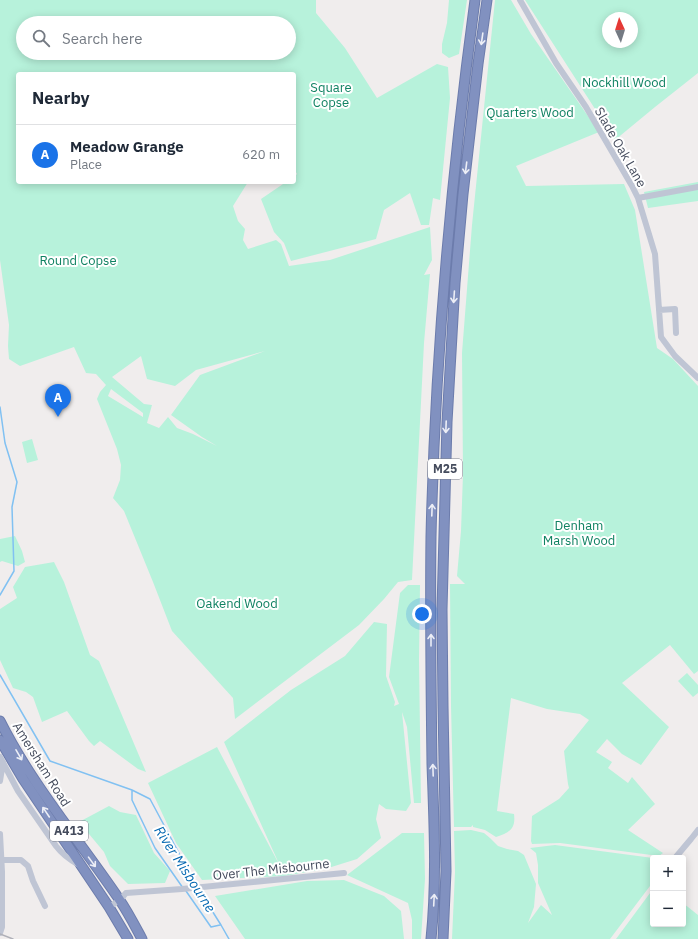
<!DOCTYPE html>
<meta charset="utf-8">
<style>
:root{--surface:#fff;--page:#f2f2f3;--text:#1f2937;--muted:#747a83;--line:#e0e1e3;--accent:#1a73e8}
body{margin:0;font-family:"IBM Plex Sans",sans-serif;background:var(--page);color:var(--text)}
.controls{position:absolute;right:12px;bottom:12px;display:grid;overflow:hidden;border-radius:4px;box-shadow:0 2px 10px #0003}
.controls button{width:36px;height:36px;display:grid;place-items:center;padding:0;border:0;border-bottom:1px solid var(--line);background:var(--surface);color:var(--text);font:20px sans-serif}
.compass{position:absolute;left:602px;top:12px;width:36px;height:36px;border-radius:50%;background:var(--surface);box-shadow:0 2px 10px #0003;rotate:356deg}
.you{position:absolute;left:422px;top:614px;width:14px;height:14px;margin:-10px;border:3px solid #fff;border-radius:50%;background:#1a73e8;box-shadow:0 0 0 6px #1a73e833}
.badge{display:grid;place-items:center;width:26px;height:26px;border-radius:50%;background:var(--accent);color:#fff;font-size:13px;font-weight:700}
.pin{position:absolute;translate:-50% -33px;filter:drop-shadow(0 1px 2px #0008)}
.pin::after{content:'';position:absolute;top:21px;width:14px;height:12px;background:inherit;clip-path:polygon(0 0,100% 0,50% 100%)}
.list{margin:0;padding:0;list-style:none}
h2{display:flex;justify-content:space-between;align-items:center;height:52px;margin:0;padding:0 16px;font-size:17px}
h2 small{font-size:13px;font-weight:400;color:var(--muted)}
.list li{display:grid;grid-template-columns:26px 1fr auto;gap:12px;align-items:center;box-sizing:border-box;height:60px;padding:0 16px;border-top:1px solid var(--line)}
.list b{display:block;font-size:15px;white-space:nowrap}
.list p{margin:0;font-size:13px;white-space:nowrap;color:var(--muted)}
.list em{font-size:13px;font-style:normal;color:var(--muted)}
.icon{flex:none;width:22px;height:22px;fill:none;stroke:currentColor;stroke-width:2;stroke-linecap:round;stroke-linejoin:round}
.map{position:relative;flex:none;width:698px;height:939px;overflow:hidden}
.search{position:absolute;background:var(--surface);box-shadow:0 2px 10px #0003;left:16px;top:16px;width:280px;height:44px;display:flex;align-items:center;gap:10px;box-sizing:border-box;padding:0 14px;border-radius:22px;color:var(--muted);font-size:15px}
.panel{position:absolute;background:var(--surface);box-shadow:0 2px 10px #0003;left:16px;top:72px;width:280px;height:112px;border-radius:4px}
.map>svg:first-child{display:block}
.green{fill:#b7f2db;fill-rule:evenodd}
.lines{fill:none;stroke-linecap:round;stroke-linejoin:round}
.stream{stroke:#81c1f2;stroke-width:1.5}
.highway-casing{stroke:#6c7cac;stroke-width:11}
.minor{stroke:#bfc5d4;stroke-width:6}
.highway{stroke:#8191c0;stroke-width:9}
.rail{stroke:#afb0b8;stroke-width:1.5}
.oneway{stroke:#eceef6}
.labels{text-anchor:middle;stroke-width:4;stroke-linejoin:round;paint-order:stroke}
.shield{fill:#fff;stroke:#7c818d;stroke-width:1}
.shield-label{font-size:12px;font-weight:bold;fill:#444b5c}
.park-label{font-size:13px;fill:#108262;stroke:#fff}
.street-label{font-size:13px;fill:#444b5c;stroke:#fff}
.water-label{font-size:14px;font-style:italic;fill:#0266b0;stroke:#fff}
</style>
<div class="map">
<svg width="698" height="939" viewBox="0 0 698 939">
<rect width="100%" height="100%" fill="#f0eded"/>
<path class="green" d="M0 0H316V13L345 48 377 98 437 64 448 67 450 98 440 200 433 198 429 225H421L410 193 384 210 376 239 291 261 284 243 274 232 261 199 286 182H294V177L297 174C294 169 292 163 296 157L294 155V74H18V182H248L233 206 238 221 245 229 243 240 248 249 276 240 281 244 289 266 316 262 330 260 430 227 432 260 424 275 430 274 424 343 412 580 398 582 384 599 359 625 235 719 233 698 172 631 153 582 124 511 113 498 120 480 121 465 117 449 97 399 100 392 106 385 96 374 86 373 74 347 20 366 9 359 8 346 9 325 0 260ZM23 23H289V53H23ZM265 351 200 375 171 415 202 437 217 446 193 434 177 428 168 417 159 428 147 423 152 405 144 404 112 377 141 356 147 379 175 386 196 370ZM111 389 143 413V417L108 396Z
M449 0H467L459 54 449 58 442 53V44L447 23Z
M495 0H511L531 34 599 132 516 166 526 186 624 184 635 210 657 348 673 359 698 386V671L694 674 670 645 622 683 669 727 641 765 622 754 607 739 596 752 612 762 608 768 628 783 632 777 655 804 628 830 663 853 659 856 560 843 532 844 531 841 532 816 559 799 569 788 568 784 564 751 589 720 580 714 547 709 511 698 497 811 514 814C516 829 509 833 496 837L485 830 473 827V825L471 827H454L451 706 450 584H465L457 576 461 531 463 474 462 353 472 225Z
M525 0H698V73L655 107 615 140ZM608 18H632V42H608Z
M698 182V201L648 208 644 192Z
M32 439 38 460 27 463 22 442Z
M15 536 22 551 25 562 18 566 2 561 0 562V539Z
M54 562 64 582 90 655 99 661 146 772 138 769 100 741 94 746 89 741 67 711 42 722 33 697 26 692 13 688 0 660V609L17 598 13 587 25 567Z
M408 585H420L419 660 421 803H414L407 727 402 712 411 803 406 811 386 809 379 804 376 819 381 838 357 859 325 869 284 876 202 880 176 843 148 783 217 747 280 866 224 742 291 690 345 656 374 622 387 624 386 676 395 702 394 706 399 704 389 677 400 593Z
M687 673 698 685V693L693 697 678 681Z
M109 806 120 812 136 815 154 853 170 871 165 883 128 884 110 866 104 852 79 822Z
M471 830 484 833 490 838 498 846 507 849 518 851 524 855 536 884 534 907 528 923 541 905 552 915 538 883V865L536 853 530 848 555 845 653 858V882L610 939H452L455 872 454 831Z
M402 833H424L425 879 421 939H412V920L408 903 347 875Z
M344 880 384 896 401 911 404 939H245L215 896 307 881Z
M653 889V924H683V903L698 915V939H616Z"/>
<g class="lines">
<path class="stream" d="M0 407 5 443 17 482 12 507 14 571 0 595
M0 675 50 761 132 790 150 799 196 885
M132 790V800L155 848 183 888
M199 890 221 925 229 939
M186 891 211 927 220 925"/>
<g class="highway-casing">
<path id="highway" d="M0 721C32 785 79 840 119 899 128 912 135 926 142 939
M0 740 23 779 109 907 128 939
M431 939C437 881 434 822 432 764 431 689 430 613 431 537 435 357 451 178 475 0
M443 939 446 871 443 706 442 609 447 422 455 283 463 194 478 64 487 0"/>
</g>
<path class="minor" d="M520 0 556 63 586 107 632 186 638 198 655 254 661 337 675 356 698 378
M638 198 698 187
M659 310 675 309 676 333
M0 757 18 791 56 846C62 854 70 860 79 865
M0 781 3 762
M0 834 2 872V927L0 933
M675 858 691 839 698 830
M1 860H21L28 866 33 881 45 906
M109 907 120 900 126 893 182 889 344 873"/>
<use href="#highway" class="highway"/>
<path class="rail" d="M0 934 13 939"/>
</g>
<defs><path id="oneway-shaft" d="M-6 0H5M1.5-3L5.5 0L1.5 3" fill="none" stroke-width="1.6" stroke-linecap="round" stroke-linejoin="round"/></defs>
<g class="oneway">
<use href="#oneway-shaft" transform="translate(482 39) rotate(98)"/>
<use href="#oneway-shaft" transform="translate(466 168) rotate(97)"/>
<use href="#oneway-shaft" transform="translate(454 297) rotate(94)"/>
<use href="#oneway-shaft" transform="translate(446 427) rotate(92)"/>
<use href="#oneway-shaft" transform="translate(432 510) rotate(-88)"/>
<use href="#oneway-shaft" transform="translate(431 640) rotate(-90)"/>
<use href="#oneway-shaft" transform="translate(19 755) rotate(60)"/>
<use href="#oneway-shaft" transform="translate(433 770) rotate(-92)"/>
<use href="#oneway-shaft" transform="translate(46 812) rotate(-124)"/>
<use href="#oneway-shaft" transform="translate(92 862) rotate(54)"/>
<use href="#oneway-shaft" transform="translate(434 900) rotate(-87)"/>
</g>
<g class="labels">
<g class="shield">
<rect x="428" y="459" width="34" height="20" rx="3"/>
<rect x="50" y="821" width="38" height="20" rx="3"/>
</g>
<g class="shield-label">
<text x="445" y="473">M25</text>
<text x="69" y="835">A413</text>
</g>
<g class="park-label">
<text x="624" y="87">Nockhill Wood</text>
<text x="331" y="92">Square<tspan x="331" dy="15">Copse</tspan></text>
<text x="530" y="117">Quarters Wood</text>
<text x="78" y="265">Round Copse</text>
<text x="579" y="530">Denham<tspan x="579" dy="15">Marsh Wood</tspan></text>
<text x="237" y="608">Oakend Wood</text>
</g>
<g class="street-label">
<text transform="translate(621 147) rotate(60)" y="5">Slade Oak Lane</text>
<text transform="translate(42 764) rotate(58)" y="5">Amersham Road</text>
<text transform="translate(271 869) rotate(-6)" y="5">Over The Misbourne</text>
</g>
<g class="water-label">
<text transform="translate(185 869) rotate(57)" y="5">River Misbourne</text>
</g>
</g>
</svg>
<div class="controls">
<button>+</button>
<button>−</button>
</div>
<svg class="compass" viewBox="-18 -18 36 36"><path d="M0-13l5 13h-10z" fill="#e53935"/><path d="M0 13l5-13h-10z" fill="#747a83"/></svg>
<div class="you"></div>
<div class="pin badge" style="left:58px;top:417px">A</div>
<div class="search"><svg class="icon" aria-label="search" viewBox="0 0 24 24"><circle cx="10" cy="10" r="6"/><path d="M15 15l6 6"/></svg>Search here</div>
<section class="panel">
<h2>Nearby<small></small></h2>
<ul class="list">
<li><span class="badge">A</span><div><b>Meadow Grange</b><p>Place</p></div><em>620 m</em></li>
</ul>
</section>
</div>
